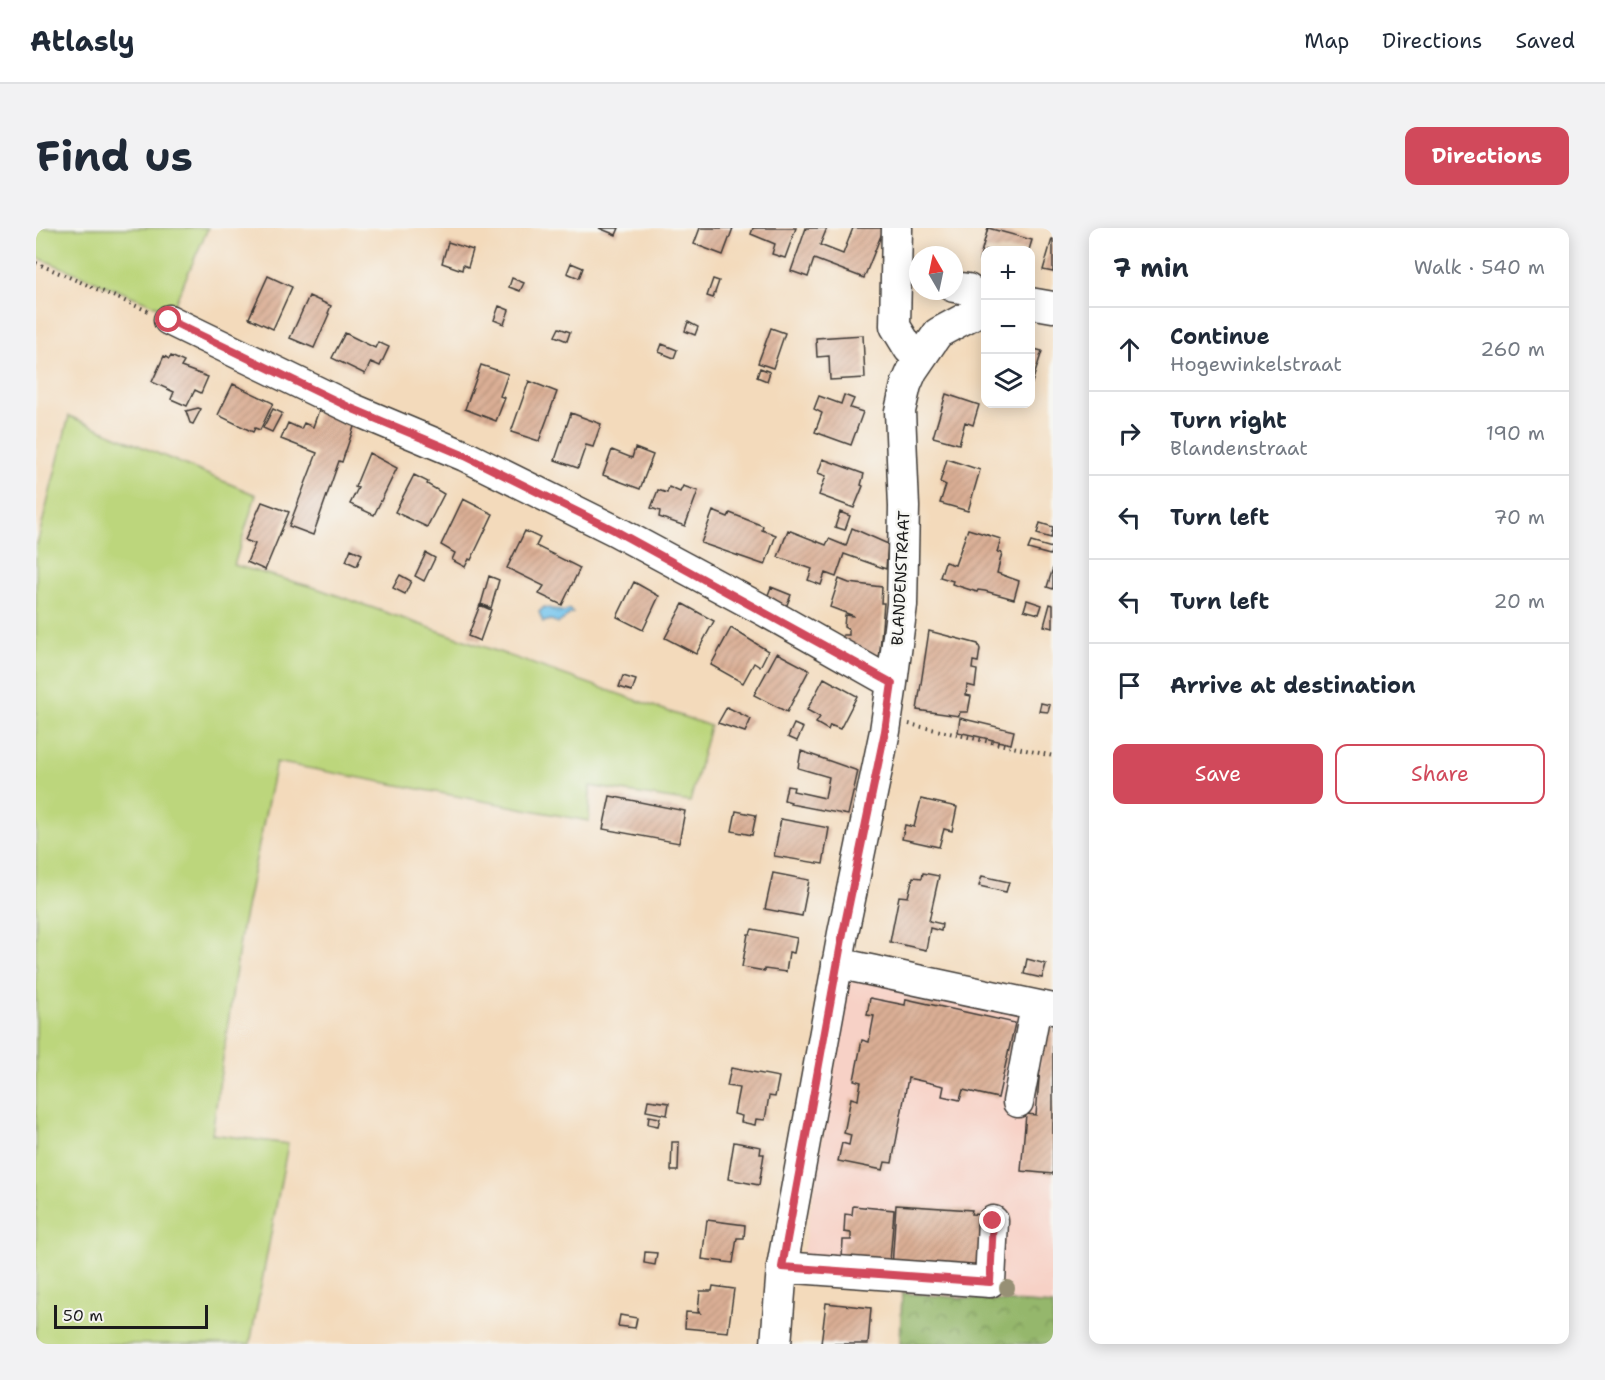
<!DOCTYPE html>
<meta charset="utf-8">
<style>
:root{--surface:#fff;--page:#f2f2f3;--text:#1f2937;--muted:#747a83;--line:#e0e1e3;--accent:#d1495b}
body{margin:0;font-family:"Shantell Sans",sans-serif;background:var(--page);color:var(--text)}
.controls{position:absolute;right:18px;top:18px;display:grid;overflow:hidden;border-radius:12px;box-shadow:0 3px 15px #0003}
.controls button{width:54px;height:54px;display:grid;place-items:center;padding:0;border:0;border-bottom:2px solid var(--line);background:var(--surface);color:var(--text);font:30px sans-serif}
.compass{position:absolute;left:873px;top:18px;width:54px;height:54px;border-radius:50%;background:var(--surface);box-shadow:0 3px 15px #0003;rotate:351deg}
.scale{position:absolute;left:18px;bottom:15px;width:154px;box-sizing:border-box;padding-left:6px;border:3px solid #1c1c1c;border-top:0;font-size:16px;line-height:21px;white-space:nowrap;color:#1c1c1c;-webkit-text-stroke:4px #f6f6f2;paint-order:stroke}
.stop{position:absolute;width:18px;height:18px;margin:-14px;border:4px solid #d1495b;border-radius:50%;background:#fff}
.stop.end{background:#d1495b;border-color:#fff;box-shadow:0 2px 6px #0008}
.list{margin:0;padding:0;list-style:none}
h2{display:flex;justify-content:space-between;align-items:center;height:78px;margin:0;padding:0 24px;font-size:26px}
h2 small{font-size:20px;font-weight:400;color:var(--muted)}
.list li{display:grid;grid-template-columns:39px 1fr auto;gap:18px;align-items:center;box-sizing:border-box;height:84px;padding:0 24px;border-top:2px solid var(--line)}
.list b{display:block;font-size:22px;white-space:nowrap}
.list p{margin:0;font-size:20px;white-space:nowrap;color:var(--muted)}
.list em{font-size:20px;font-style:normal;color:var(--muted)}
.actions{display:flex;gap:12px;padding:18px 24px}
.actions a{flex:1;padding:14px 0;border:2px solid var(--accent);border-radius:12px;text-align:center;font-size:21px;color:var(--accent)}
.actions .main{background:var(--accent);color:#fff}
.icon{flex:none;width:33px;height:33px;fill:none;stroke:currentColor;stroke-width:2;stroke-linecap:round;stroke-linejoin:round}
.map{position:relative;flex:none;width:1017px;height:1116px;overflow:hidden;border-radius:12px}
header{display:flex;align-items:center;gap:36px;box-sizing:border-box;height:84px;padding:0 30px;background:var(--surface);border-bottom:2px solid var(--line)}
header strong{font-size:28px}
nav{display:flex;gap:33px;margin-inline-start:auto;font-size:21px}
.intro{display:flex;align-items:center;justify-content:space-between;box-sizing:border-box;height:144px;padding:0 36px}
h1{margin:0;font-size:42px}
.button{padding:15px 27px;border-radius:12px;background:var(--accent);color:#fff;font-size:21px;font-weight:700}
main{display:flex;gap:36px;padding:0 36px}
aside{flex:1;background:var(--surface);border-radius:12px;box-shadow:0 3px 15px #0003}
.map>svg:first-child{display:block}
.built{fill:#f7d1c6}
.grass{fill:#bcd67c;stroke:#6c794c;stroke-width:1.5}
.forest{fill:url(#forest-crowns);stroke:#586a44;stroke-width:1.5}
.water{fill:url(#water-waves);stroke:#466f84;stroke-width:1.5}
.building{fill:url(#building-hatch)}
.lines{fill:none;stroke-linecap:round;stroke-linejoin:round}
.minor-casing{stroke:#3c3834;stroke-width:33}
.path{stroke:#3c3834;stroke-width:4;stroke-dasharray:1.5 4.5;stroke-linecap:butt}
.minor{stroke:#fff;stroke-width:30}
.tree{fill:#979074}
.route{stroke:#d1495b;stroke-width:8}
.labels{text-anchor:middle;stroke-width:5;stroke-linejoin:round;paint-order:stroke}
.street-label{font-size:16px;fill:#1c1c1c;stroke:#f6f6f2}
</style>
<header>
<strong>Atlasly</strong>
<nav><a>Map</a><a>Directions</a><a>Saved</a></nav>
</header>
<div class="intro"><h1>Find us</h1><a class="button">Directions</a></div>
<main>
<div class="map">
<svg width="1017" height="1116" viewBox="0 0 1017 1116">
<defs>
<pattern id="forest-crowns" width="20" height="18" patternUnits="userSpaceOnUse" patternTransform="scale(1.5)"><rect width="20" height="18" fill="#95b76c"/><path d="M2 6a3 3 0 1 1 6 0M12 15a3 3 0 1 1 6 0" fill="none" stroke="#799458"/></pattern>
<pattern id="water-waves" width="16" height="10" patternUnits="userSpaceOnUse" patternTransform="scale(1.5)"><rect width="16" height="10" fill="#70c2ec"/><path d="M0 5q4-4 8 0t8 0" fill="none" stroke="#60a6ca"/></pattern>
<pattern id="building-hatch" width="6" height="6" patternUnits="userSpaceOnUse" patternTransform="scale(1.5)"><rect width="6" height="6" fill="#daae94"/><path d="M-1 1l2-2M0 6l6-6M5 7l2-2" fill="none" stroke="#ba957f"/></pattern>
</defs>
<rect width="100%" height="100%" fill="#f6f6f2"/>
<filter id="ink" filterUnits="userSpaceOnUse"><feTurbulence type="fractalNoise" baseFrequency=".0167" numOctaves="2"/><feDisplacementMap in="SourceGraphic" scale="12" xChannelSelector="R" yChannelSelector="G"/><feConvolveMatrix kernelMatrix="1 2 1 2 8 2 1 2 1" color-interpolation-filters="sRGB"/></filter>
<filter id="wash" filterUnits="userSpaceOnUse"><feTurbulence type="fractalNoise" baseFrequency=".008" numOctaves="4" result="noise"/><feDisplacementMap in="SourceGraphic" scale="24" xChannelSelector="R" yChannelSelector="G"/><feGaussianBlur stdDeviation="1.35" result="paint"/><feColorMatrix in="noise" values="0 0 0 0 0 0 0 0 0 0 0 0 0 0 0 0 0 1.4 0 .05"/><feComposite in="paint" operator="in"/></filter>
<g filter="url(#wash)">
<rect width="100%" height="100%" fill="#f3dabb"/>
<path class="built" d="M816 732 1017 768V1077L866 1065V1056L763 1048Z"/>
<path class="grass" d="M0 0H172L135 84 0 29Z
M33 188 220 267 198 337 280 360 674 498 654 574 554 558 553 593 240 534 206 699 176 906 252 916 214 1116H0V320Z"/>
<path class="forest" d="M866 1065 1017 1077V1116H864Z"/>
<path class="water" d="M508 379 529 384 533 381 537 385C531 386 528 393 522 395L515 392 507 394 503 384Z"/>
<g id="blocks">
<path class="building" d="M563 0H583L580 7Z
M664 0H697L687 27 658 16Z
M717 0H760L749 30 736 26 739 16 715 6Z
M770 0H791L784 17 807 26 817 0H848L828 50 778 31 772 49 755 43Z
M952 0 996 12 993 22H950V34L943 32Z
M1016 11H1017V44L1007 42Z
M412 14 437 22 432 39 427 37 426 42 406 35Z
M535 35 547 40 543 50 531 45Z
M232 48 256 59 237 101 213 90Z
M476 50 488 55 484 63 473 59Z
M677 51 683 53 677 70 671 68Z
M273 68 295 78 292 85 293 86 278 120 254 110Z
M463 78 473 82 468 96 458 92Z
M652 94 662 99 659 107 649 103Z
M523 100 534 104 531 113 519 108Z
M735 100 749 105 737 140 722 135Z
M309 105 339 120 342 114 353 119 344 138 335 134 329 146 296 130Z
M827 107 829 150 794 152 793 128 781 129 780 110Z
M626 116 641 122 638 130 623 124Z
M994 120 1006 123 995 158H994Z
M128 128 133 131 135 128 148 134 145 139 172 149 165 165 159 162 151 178 135 171 138 164 116 154Z
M445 137 472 146 464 168 469 170 460 193 429 181Z
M724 140 734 144 731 153 721 149Z
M493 153 521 164 503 213 475 204Z
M197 156 237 175 224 202 219 200 217 204 182 187Z
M910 166 943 177 937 197 929 194 923 216 897 209Z
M808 167 818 171 814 180 827 184 815 217 779 204 786 185 778 181 783 168 805 176Z
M162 180 165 181 157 196 154 195 150 183Z
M237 181 246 185 236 204 227 200Z
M283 182 293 185 322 187 306 234 303 233 277 307 253 298 281 225 245 211 252 195 265 201 268 195 277 199Z
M535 185 565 196 557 219 550 217 542 240 519 232Z
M599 220 617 227 604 261 567 247 576 222 596 230Z
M333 225 361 240 338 287 314 276 322 260 319 259Z
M787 231 828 246 825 257 827 258 818 280 783 267 790 248 782 245Z
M911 231 944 242 932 283 904 275 910 257 904 254Z
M378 247 392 254 391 256 408 266 391 299 359 284Z
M647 258 662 263 649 298 623 289 624 283 615 280 622 262 631 265 633 259 644 264Z
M427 271 457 286 435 332 433 331 429 339 416 332 419 325 405 317Z
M226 274 253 284 229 342 211 334 219 316 209 312Z
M677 283 692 289 694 285 727 298 726 302 740 307 729 337 665 315Z
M804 284 814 288 809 302 799 299Z
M1004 295 1017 299 1015 310 1001 306Z
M816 300 852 316 850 341 808 326 800 349 789 345 785 357 772 352 776 341 742 329 752 302 790 317 793 311 810 318Z
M932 301 965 311 961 324 966 325 961 345 983 353 978 371 949 363 942 362 941 364 916 356 917 353 904 349 909 334 919 337Z
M489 303 504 310 500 318 544 340 526 377 503 366 508 358 471 340Z
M995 314 1016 320 1014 327 992 321Z
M315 321 326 326 321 338 310 333Z
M390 325 399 330 388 353 379 348Z
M1017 340V361L1011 359Z
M364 347 375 353 369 366 357 360Z
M453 348 463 352 455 380 445 376Z
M803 351 813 355 846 359 845 375H848L843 434 806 416 807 407H813V402L808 399 809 387 818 388 794 379Z
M598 354 623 368 607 402 581 389Z
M735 359 755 367 748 384 729 375Z
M991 372 1006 377 1003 386 988 382Z
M647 376 678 393 660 426 629 410Z
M1014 376 1017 377V400L1008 398Z
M444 377 455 382 444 413 432 408Z
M695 400 732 423 724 439 718 435 707 455 675 437Z
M893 403 942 416 944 421 942 434 937 433 936 441 941 442 939 459 931 457 930 467 935 468 932 484H924L923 488 881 482Z
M741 425 773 442 751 484 718 467Z
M587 448 600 452 596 463 583 459Z
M788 450 821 468 804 501 794 497 792 502 780 495 784 489 771 482Z
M1005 475 1014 477 1012 484 1003 483Z
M691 479 715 491 709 504 682 495Z
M924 490 978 503 975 516 922 504Z
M758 496 767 500 761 513 752 509Z
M765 523 822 543 812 587 754 576 755 574 748 572 751 558 758 559 757 563 789 570 793 549 762 540Z
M574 568 649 583 643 615 567 601Z
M885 571 921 579 916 603 908 601 903 619 866 611 869 597 878 599Z
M700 583 720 587 716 607 696 603Z
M745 591 793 600 787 636 738 628Z
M737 645 773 652 766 688 729 681Z
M887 645 903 648 893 693 906 696 905 703 894 700 890 722 854 714 863 668 872 669 877 649 886 650Z
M946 648 973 654 970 664 943 658Z
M716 701 761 710 758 725 753 724 750 744 729 741V743L706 739 712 706H714Z
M991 731 1010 736 1006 750 988 746Z
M834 770 869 777 870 771 979 795 962 870 927 862 924 872 906 868 908 858 872 850 856 935 849 934 847 942 802 933 806 915 813 917 815 907 808 905 815 870 822 872 823 865 825 854 818 852 826 812 833 814 838 788 831 787Z
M1008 792 1017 793V946L985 943 990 886 1000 887Z
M695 840 743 849 739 869 733 868 729 892 720 891 719 897 705 894 706 888 698 886 703 860 691 858Z
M612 872 633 875 631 887 610 883Z
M613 888 624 890 622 898 612 896Z
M636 914H643L642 943H635Z
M698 914 725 919 724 926H728L723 957 692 951Z
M860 977 936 982 935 986 951 987 949 1043 856 1040Z
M817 978 858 982 854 1034 806 1029 807 1012H815V1005L808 1004 809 986 816 987Z
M671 992 709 997 708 1010H701L697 1035 666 1031Z
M609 1024 621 1025 619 1037 608 1035Z
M677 1058 698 1061 692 1104 649 1100 650 1084 664 1085 662 1083 664 1063H676Z
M790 1075 835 1080 832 1116H785Z
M584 1087 601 1090 599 1100 582 1098Z"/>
</g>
</g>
<g filter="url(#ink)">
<use href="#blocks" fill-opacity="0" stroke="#3c3834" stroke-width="1.5"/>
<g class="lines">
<g class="minor-casing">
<path id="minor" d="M861 0 859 98 873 121 883 131
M918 59 932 61 948 79
M994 75 1017 79
M133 92 317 181 429 228 578 302 727 382 856 455
M801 735 1017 781
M982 874 1000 778
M746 1039 954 1054 957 993
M740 1116 746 1039 807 705 849 503 856 455 866 377 868 279 864 183 870 157 876 143 902 105 950 79"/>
</g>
<path class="path" d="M0 35 112 83
M873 496 1017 528"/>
<use href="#minor" class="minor"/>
</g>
<circle class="tree" cx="971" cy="1060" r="8"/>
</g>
<g class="lines" filter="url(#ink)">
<path class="route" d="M133 92 317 181 429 228 578 302 856 455 849 503 807 705 746 1039 954 1054 957 993"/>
</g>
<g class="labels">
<g class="street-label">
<text transform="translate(864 350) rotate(-87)" y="6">BLANDENSTRAAT</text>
</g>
</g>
</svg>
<div class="controls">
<button>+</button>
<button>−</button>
<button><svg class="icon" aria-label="layers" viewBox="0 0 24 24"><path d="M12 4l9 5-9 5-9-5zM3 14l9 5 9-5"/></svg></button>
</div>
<svg class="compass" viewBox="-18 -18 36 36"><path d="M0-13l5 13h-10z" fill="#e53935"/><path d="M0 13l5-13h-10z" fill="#747a83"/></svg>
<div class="scale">50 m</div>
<div class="stop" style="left:133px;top:92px"></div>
<div class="stop end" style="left:957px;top:993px"></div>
</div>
<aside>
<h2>7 min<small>Walk · 540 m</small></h2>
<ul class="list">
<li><svg class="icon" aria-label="ahead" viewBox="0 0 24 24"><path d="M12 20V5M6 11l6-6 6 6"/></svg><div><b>Continue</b><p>Hogewinkelstraat</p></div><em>260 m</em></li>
<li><svg class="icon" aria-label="right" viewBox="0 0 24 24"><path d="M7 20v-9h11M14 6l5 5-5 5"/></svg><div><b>Turn right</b><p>Blandenstraat</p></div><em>190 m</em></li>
<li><svg class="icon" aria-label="left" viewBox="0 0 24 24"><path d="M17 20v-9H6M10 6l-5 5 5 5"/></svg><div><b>Turn left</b></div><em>70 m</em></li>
<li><svg class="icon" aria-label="left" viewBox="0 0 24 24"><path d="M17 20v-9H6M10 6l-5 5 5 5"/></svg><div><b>Turn left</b></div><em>20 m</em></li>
<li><svg class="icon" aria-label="arrive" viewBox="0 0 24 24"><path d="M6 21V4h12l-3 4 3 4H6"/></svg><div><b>Arrive at destination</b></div></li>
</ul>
<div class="actions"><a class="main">Save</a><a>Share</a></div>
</aside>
</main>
